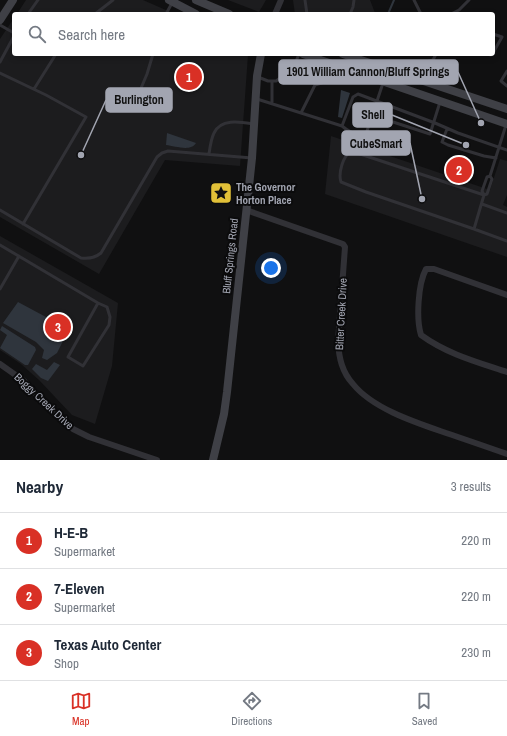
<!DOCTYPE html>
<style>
:root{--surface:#fff;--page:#f6f6f7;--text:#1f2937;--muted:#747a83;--line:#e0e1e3;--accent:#d93025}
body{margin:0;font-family:"Archivo Narrow",sans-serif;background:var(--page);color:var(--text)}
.you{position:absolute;left:271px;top:268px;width:14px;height:14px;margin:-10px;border:3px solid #fff;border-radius:50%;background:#1a73e8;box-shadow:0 0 0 6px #1a73e833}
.badge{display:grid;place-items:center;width:26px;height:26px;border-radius:50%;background:var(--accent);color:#fff;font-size:13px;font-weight:700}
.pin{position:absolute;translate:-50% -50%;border:2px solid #fff;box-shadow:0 1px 4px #0006}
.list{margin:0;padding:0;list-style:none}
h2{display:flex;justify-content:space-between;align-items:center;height:52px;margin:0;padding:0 16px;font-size:17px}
h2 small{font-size:13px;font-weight:400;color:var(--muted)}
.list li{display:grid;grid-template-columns:26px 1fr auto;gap:12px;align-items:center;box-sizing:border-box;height:56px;padding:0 16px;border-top:1px solid var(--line)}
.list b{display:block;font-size:15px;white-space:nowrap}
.list p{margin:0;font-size:13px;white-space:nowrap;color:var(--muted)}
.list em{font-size:13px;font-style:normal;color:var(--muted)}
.icon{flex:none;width:22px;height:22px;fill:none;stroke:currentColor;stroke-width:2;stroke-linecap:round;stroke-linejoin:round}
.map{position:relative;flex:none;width:507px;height:460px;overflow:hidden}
.search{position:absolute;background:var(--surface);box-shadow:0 2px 6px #0003;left:12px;right:12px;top:12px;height:44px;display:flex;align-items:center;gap:10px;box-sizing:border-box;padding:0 14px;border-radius:4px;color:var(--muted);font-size:15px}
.sheet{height:220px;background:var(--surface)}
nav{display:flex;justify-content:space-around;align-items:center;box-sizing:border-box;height:56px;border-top:1px solid var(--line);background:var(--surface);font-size:11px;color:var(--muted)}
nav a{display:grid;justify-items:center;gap:2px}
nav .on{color:var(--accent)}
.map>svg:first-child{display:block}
.built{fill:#1c1c1e}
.water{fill:#2f353d}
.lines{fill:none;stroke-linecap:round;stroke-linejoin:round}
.stream{stroke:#2f353d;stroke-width:2}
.lane{stroke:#313136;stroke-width:3}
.street{stroke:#313136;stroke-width:6}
.secondary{stroke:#3f4046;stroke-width:8}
.labels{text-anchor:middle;stroke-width:4;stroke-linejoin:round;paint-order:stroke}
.poi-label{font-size:11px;font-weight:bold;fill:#a2a5b1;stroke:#0b0b0c;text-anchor:start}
.street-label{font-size:11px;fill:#a2a5b1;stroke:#0b0b0c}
.leader{fill:none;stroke:#a2a5b1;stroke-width:1.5}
.callout-dot{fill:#a2a5b1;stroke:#0b0b0c;stroke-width:1.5}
.callout{fill:#a2a5b1;stroke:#a2a5b1;stroke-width:1.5}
.callout-label{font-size:12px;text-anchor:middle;font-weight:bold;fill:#111}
</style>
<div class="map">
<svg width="507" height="460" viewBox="0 0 507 460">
<rect width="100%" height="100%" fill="#101011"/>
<path class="built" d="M26 0H143L175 14H17Z
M228 0H266L259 12Z
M293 0H370L375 13 295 14Z
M14 18V54L248 55 240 166 165 160 99 274 0 217V39Z
M331 136 490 190 500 159 507 161V195L503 205 507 207V257L325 194Z
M0 236 118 303 112 366 95 424 72 415 39 380 21 364 0 350Z"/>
<path class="water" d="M341 90 350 93 342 118 338 117Z
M167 133 196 143C191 152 175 146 166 145Z
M18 302 59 324 67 333 57 353 47 360 42 358 44 350 36 342 3 323Z
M2 326 35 347 36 350 28 365H25L0 348 7 335 0 330Z
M54 362 60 365 48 381 41 378 32 369 36 364 47 370Z"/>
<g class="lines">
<path class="stream" d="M388 14 394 0"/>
<path class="lane" d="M305 0 307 14
M414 0 421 14
M28 14 38 0
M95 14 113 0
M166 14 172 3
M350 14 353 7 354 0
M451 14 459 10 469 0
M0 25 14 33
M493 34 502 37 493 53
M487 54 491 55 492 54
M0 62 14 36
M507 71 501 81 507 86
M0 73 46 95 86 117 23 224
M258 77 268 81H276L293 69 299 54
M423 80 429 61 433 60 436 54
M428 82 435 63 433 60
M34 89 56 54
M257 99 342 126C349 132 357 137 366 134L383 83
M136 100 147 74 153 54
M272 103V81
M301 113 315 85 325 82 330 63
M393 122 430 134 440 102
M342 126 353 97 358 94 435 123 458 133 507 150
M447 129 442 142 448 145 484 156 496 158
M209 154C210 147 211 139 214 133 221 118 241 122 254 124
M484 195 351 151C343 156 338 173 341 182L366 192 474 229 484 195 487 194 492 179 490 176 506 125
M484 195 482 191 487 177 490 176
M482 204 507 213
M0 210 81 258C89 259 95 258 101 253L157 157 162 153 168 151 252 158
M474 229 507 241
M0 245 98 303 107 307 110 317 109 325 83 366 68 357 98 303
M0 289 19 256"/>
<path class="street" d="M275 14 281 0
M246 210 343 244 345 247 338 342C339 358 342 372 353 384 373 409 417 423 446 433 467 440 487 447 507 454
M507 295 434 269H426C418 284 416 319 421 335 447 354 477 362 507 372
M0 364 24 381 54 413 73 429 89 437 157 460"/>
<path class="secondary" d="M169 0 196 14
M196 0 229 14
M0 20 13 0
M303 54 507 124
M343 54 507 109
M213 460 224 414 227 392 252 158 257 76 261 54"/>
</g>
<defs>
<g id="sight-square" transform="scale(1.15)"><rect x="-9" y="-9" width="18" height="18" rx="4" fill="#e1c038" stroke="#0b0b0c"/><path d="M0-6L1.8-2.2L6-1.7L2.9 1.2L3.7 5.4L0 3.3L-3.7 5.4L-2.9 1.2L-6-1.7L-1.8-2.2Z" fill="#111"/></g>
</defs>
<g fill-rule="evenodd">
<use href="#sight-square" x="221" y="193"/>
</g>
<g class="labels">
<g class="poi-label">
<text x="236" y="191">The Governor<tspan x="236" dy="13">Horton Place</tspan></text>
</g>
<g class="street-label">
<text transform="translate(230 256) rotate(-84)" y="4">Bluff Springs Road</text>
<text transform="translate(341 314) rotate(-87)" y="4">Bitter Creek Drive</text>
<text transform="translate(44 401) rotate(43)" y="4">Boggy Creek Drive</text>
</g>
</g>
<path class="leader" d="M481 123L458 72M81 155L106 100M466 145L392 115M422 199L410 143"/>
<g class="callout-dot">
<circle cx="481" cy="123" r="4"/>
<circle cx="81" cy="155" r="4"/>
<circle cx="466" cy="145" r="4"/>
<circle cx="422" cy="199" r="4"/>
</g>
<g class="callout">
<rect x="279" y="60" width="179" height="24" rx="4"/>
<rect x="106" y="88" width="66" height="24" rx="4"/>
<rect x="353" y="103" width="39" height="24" rx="4"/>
<rect x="342" y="131" width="68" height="24" rx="4"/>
</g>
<g class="callout-label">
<text x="368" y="76">1901 William Cannon/Bluff Springs</text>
<text x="139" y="104">Burlington</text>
<text x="373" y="119">Shell</text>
<text x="376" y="148">CubeSmart</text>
</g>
</svg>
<div class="you"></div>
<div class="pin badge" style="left:189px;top:77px">1</div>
<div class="pin badge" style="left:459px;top:170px">2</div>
<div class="pin badge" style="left:58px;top:327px">3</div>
<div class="search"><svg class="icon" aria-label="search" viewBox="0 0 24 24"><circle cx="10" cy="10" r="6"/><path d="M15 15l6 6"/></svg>Search here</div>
</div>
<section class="sheet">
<h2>Nearby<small>3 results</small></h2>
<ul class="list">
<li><span class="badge">1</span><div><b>H-E-B</b><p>Supermarket</p></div><em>220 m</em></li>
<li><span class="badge">2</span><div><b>7-Eleven</b><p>Supermarket</p></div><em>220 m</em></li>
<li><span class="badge">3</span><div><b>Texas Auto Center</b><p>Shop</p></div><em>230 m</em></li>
</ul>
</section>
<nav>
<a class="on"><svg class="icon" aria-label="map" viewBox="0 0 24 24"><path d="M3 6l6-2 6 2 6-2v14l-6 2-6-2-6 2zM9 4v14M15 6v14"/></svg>Map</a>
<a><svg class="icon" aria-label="directions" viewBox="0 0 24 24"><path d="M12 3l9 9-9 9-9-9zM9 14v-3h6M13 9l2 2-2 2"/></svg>Directions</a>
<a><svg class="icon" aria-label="saved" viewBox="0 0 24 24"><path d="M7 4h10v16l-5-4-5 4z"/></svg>Saved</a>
</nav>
